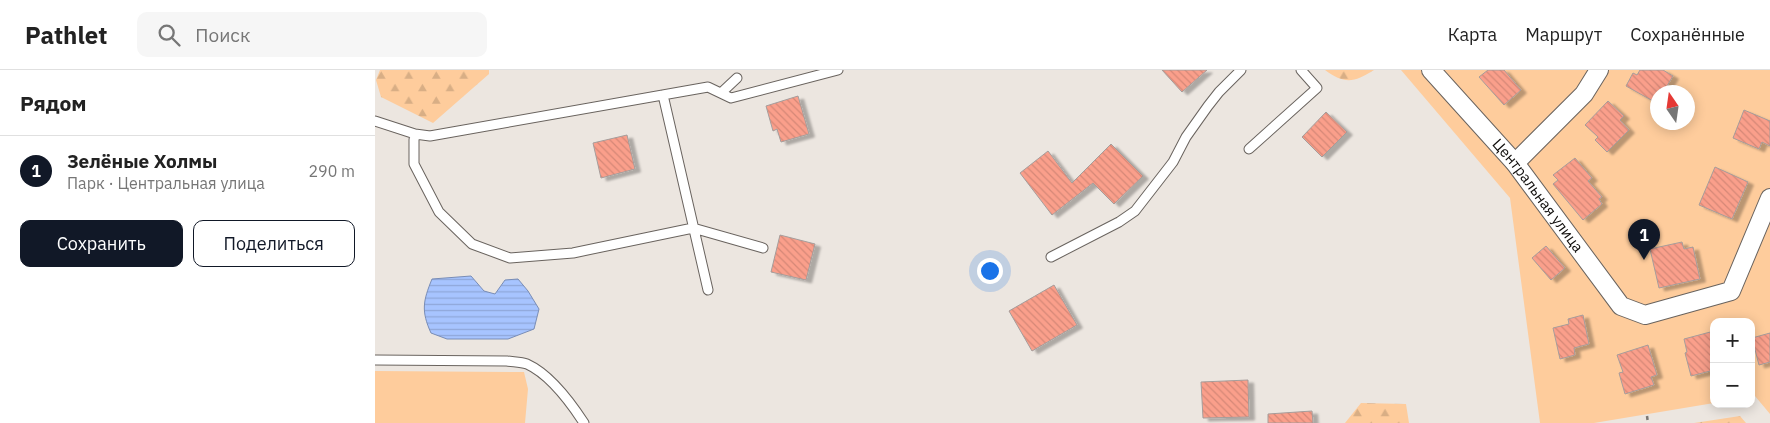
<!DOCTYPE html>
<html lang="ru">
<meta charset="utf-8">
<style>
:root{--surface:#fff;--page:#f6f6f6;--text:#222;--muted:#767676;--line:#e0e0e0;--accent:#111827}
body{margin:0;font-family:"IBM Plex Sans",sans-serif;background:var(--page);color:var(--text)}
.controls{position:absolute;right:15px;bottom:15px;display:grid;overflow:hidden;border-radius:10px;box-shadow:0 2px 12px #0003}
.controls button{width:45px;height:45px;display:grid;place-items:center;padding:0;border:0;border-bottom:1px solid var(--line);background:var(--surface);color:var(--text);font:25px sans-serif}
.compass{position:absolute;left:1275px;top:15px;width:45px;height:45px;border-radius:50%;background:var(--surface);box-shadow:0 2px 12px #0003;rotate:347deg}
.you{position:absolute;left:614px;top:200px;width:18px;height:18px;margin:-12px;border:4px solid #fff;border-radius:50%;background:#1a73e8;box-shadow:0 0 0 8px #1a73e833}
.badge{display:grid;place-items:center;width:32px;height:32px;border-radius:50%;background:var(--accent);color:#fff;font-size:16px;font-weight:700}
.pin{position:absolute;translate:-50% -41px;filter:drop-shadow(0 1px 2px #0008)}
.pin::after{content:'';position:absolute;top:26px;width:18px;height:15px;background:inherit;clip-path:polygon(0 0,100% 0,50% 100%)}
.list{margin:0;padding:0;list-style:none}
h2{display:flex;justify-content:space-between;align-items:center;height:65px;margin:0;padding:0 20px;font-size:21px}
h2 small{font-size:16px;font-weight:400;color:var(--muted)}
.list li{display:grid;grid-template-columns:32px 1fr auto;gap:15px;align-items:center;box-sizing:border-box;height:70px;padding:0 20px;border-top:1px solid var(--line)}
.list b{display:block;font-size:19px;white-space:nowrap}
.list p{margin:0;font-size:16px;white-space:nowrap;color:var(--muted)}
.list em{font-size:16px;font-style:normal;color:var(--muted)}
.actions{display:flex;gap:10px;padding:15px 20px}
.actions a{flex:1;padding:11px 0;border:1px solid var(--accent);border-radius:10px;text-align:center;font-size:18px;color:var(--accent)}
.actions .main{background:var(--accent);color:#fff}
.icon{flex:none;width:28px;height:28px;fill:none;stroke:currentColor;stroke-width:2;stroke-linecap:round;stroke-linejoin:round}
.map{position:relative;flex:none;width:1395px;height:353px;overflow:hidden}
header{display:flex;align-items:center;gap:30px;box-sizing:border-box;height:70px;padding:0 25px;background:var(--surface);border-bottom:1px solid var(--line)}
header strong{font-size:24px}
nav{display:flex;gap:28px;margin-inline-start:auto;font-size:18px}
.search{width:350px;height:45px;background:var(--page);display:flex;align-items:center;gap:12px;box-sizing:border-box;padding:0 18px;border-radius:10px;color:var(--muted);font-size:19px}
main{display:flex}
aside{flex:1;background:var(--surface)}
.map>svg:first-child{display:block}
.green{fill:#fecc9c;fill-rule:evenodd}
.forest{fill:url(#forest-firs)}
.water{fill:url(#water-rules);stroke:#798db6}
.building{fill:url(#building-back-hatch);stroke:#a59d9b;filter:url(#shadow)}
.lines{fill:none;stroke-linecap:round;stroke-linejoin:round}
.lane-casing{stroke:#69635e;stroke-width:11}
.street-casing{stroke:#69635e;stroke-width:20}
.path{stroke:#7c7874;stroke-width:2.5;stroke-dasharray:4 4;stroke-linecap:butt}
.lane{stroke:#fff;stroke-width:9}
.street{stroke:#fff;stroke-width:18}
.labels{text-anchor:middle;stroke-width:4;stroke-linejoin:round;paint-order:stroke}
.street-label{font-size:15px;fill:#0e0c0a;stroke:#f9f3ed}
</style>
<header>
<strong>Pathlet</strong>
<div class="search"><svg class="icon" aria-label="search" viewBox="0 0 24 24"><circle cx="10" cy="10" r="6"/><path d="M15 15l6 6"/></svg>Поиск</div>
<nav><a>Карта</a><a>Маршрут</a><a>Сохранённые</a></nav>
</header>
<main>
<aside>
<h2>Рядом<small></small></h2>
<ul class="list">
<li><span class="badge">1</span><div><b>Зелёные Холмы</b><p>Парк · Центральная улица</p></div><em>290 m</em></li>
</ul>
<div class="actions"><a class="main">Сохранить</a><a>Поделиться</a></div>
</aside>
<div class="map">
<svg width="1395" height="353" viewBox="0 0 1395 353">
<defs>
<pattern id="forest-firs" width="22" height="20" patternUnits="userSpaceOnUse" patternTransform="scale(1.25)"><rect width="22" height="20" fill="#fecc9c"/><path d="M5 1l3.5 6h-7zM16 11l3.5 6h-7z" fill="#d8ae85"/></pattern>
<pattern id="water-rules" width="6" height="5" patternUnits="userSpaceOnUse" patternTransform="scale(1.25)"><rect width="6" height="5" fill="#a7c4ff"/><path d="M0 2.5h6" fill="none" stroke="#8fa7d9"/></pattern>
<pattern id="building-back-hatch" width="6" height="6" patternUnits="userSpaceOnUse" patternTransform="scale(1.25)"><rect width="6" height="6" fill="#fa9f8b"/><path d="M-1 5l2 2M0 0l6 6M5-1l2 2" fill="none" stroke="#d58877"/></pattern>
<filter id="shadow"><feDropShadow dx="5.5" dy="3" stdDeviation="1" flood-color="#0004"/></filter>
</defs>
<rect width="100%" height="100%" fill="#ece6e0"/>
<path class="green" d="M1026 0H1395V344L1380 326 1376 327V252H1339V333L1219 353H1165L1135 128ZM1282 22H1312V52H1282Z
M0 301 149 302 153 319 150 353H0Z"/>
<path class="forest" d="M5 0H114V4L58 53 6 27 1 10Z
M950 0H999C979 13 969 14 950 0Z
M986 333 1031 334 1034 353H970Z
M1365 346 1371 353H1319Z"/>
<path class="water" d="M96 206 109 221 120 224 130 210 143 209 153 221 164 239 159 259 133 269H72L56 263C46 241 48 231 57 209Z"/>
<path class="building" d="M787 0H832L807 22Z
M1113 0H1129L1146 20 1129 35 1104 7Z
M1265 0H1288L1298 6 1289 21 1285 19 1278 31 1251 16 1258 3 1262 5Z
M423 26 434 64 406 72 402 59 398 61 391 36Z
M1233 31 1249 46 1245 50 1254 60 1232 82 1220 70 1223 67 1210 55Z
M1369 40 1395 51V76L1387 72 1384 79 1358 68Z
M951 42 972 62 947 87 927 67Z
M252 65 260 99 226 108 218 73Z
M736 74 768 106 739 134 718 113 677 145 645 103 673 81 697 113Z
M1200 88 1217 108 1213 111 1227 127 1224 129 1227 134 1208 150 1178 114 1183 110 1178 105Z
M1340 97 1373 112 1357 149 1324 135Z
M405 165 440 174 431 210 396 202Z
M1307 172 1309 179 1318 177 1325 209 1284 218 1275 179Z
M1171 176 1190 198 1176 210 1157 188Z
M679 215 702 255 657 281 634 241Z
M1208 245 1214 274 1199 278 1200 285 1185 289 1178 258 1194 254 1193 249Z
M1339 261V300L1316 306 1310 283 1312 282 1309 269Z
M1395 263V292L1384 295 1377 268Z
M1273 275 1282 305 1276 307 1279 315 1250 324 1244 303 1248 302 1242 285Z
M873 310 874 347 828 348 826 312Z
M937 341 938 353H893V344Z"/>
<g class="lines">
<g class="lane-casing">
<path id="lane" d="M346 23 362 8
M288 25 333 220
M0 51 40 64 55 66 333 17 356 28 463 0
M40 64 39 70V94L64 142 97 174 135 188 198 183 318 158 388 178
M874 79 942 18 926 0
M676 187 744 152 760 141 798 92 811 67 833 36 844 22 866 0
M0 290 132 291C138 292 146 292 152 294 174 304 196 333 209 353"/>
</g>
<g class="street-casing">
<g id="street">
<path id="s1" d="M1056 0 1140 93 1246 236 1270 245 1356 221 1395 128"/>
<path d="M1140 93 1209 24 1224 0"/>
</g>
</g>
<path class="path" d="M1272 346 1273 353"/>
<use href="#lane" class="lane"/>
<use href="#street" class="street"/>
</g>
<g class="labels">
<g class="street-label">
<text dy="5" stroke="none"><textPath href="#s1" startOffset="165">Центральная улица</textPath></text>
</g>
</g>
</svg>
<div class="controls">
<button>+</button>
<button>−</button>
</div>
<svg class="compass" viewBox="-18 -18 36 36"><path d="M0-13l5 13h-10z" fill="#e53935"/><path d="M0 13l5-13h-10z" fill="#767676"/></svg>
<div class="you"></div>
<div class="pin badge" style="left:1269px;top:190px">1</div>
</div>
</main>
